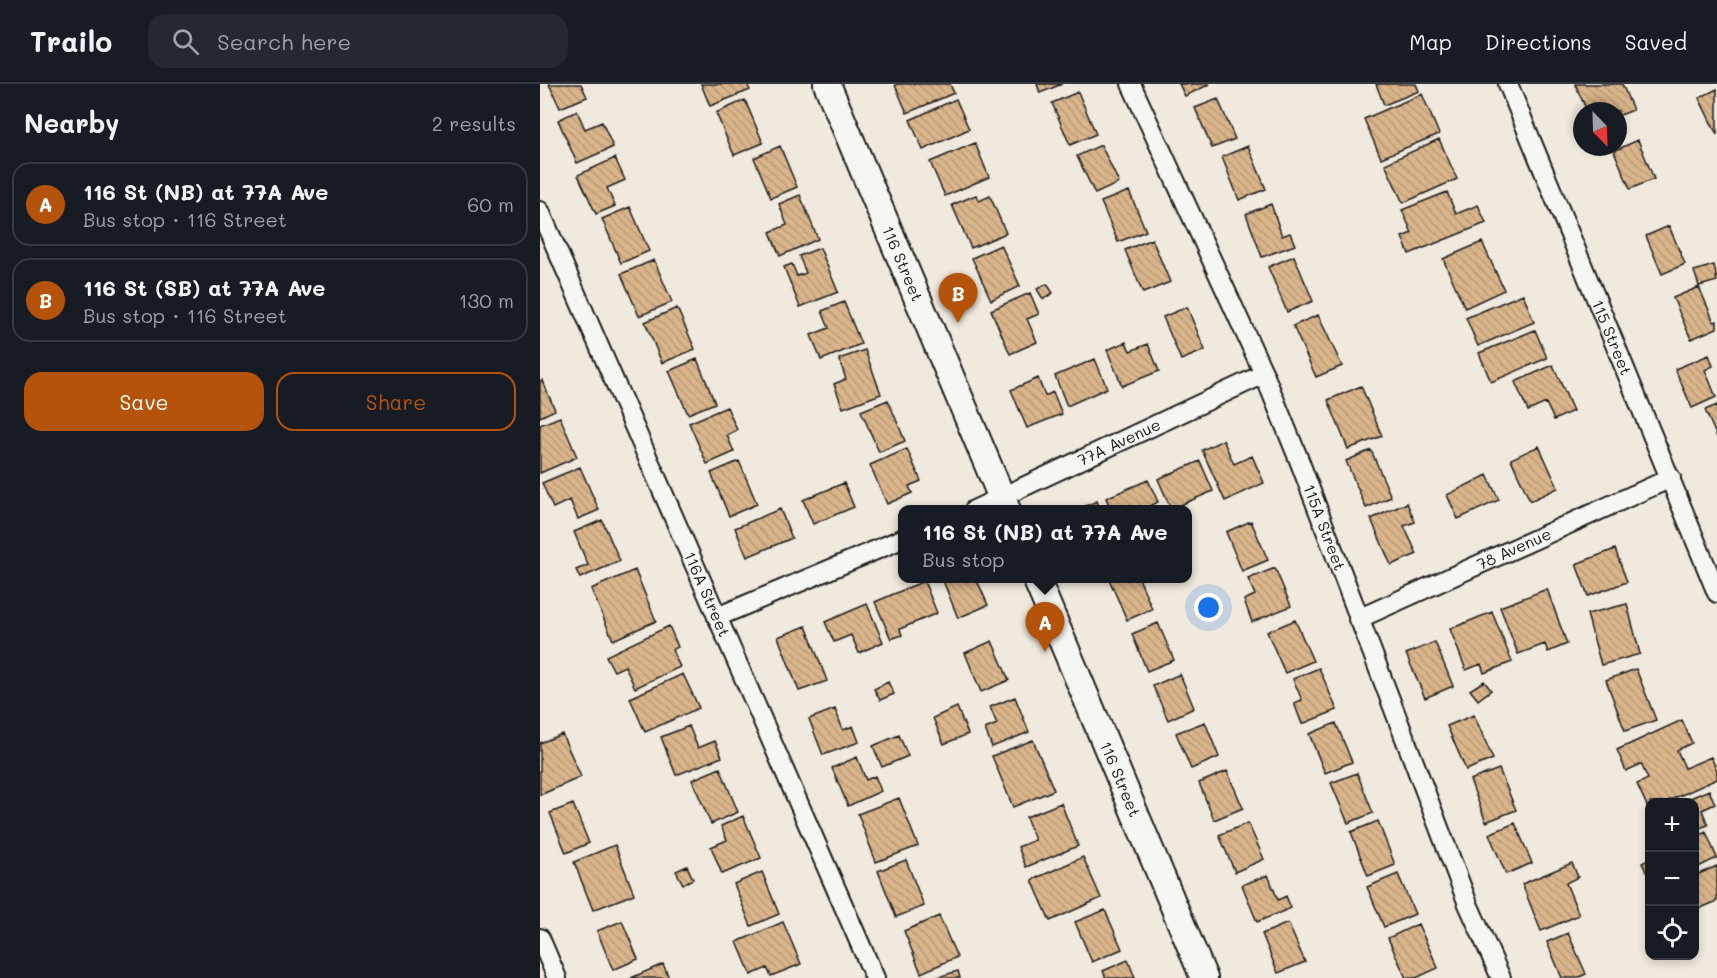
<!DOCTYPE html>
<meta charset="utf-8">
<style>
:root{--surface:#171b24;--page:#242831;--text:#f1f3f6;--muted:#9ea1a6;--line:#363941;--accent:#b45309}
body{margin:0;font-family:Mali,sans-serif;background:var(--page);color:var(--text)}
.controls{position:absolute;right:18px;bottom:18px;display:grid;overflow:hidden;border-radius:12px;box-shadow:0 3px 9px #0003}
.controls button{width:54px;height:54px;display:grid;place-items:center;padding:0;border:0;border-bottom:2px solid var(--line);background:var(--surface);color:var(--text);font:30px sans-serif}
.compass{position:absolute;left:1033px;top:18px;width:54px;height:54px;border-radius:50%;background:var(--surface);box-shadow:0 3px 9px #0003;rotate:157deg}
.you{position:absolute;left:669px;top:524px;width:21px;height:21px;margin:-15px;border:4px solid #fff;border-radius:50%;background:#1a73e8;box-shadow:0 0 0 9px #1a73e833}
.badge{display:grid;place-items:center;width:39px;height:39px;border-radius:50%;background:var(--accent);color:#fff;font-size:20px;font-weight:700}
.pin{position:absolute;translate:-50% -50px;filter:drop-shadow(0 2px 3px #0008)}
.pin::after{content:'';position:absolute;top:32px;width:21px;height:18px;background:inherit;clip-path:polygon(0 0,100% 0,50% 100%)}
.popup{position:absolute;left:358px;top:421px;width:294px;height:78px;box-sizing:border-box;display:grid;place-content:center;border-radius:12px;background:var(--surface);filter:drop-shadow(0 2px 4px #0005);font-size:20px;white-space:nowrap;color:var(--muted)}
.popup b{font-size:22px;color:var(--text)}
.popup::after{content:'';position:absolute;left:50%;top:100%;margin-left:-12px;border:12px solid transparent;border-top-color:var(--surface)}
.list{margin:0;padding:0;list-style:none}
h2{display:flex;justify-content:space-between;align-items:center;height:78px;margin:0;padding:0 24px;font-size:26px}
h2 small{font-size:20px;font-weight:400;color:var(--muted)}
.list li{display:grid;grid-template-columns:39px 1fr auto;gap:18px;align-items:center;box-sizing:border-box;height:84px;margin:0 12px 12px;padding:0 12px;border:2px solid var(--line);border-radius:18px}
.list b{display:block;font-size:22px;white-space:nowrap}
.list p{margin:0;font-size:20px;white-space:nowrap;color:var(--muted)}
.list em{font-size:20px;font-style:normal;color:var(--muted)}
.actions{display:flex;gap:12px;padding:18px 24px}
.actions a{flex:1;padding:14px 0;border:2px solid var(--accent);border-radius:18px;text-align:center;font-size:21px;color:var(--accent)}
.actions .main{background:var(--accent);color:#fff}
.icon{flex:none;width:33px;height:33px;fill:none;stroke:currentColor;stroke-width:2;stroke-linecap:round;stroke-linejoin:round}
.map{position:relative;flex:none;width:1177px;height:894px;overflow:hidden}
header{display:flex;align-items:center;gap:36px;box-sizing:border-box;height:84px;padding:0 30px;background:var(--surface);border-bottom:2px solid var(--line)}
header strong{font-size:28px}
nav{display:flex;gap:33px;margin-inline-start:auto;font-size:21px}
.search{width:420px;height:54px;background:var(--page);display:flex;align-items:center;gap:15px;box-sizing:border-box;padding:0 21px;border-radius:18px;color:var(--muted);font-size:22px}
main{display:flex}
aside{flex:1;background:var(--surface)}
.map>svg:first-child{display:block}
.building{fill:url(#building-back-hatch);stroke:#1c1c1c;stroke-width:1.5}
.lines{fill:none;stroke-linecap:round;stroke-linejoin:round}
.street-casing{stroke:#1c1c1c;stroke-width:22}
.secondary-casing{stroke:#1c1c1c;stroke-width:30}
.street{stroke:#f6f6f2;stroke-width:18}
.secondary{stroke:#f6f6f2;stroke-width:26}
.labels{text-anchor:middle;stroke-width:5;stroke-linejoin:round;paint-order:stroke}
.street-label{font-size:16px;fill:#1c1c1c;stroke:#f6f6f2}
</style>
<header>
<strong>Trailo</strong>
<div class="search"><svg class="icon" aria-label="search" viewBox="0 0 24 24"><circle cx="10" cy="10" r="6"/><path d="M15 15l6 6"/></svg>Search here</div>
<nav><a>Map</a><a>Directions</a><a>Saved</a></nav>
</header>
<main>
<aside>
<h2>Nearby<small>2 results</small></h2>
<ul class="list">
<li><span class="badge">A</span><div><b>116 St (NB) at 77A Ave</b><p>Bus stop · 116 Street</p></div><em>60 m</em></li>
<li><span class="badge">B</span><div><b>116 St (SB) at 77A Ave</b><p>Bus stop · 116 Street</p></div><em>130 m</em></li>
</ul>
<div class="actions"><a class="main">Save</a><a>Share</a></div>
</aside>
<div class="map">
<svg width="1177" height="894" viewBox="0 0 1177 894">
<defs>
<pattern id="building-back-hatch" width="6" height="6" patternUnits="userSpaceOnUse" patternTransform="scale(1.5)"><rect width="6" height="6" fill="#dab58b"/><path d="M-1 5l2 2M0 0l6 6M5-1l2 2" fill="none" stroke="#ba9b77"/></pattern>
</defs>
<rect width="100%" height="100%" fill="#f0e9dd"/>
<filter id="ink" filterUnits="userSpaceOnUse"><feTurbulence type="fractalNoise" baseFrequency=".0167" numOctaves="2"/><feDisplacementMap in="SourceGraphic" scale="12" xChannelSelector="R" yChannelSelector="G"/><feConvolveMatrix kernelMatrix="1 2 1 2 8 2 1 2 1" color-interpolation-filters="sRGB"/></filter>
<g filter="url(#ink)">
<path class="building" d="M9 0H41L47 13 20 24Z
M161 0H207L210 6 170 22Z
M358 0H410L414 9 367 29 355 1Z
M497 0H522L500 9Z
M639 0H670L645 12Z
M836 0H876L879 7 844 21Z
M1035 0H1082L1093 26 1078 32V27H1047Z
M1177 5V51L1159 14Z
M538 8 556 50 530 61 512 19Z
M882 10 899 50 841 74 824 35Z
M416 15 429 45 383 66 370 36Z
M678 15 695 55 672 64 655 24Z
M205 16 223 59 194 71 176 29Z
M37 27 45 45 62 38 73 63 37 79 18 36Z
M899 55 917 95 863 119 845 80Z
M1098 56 1114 95 1090 105 1074 67Z
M435 59 449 93 405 112 390 78Z
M561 61 579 99 555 110 537 72Z
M240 62 257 103 231 114 214 74Z
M708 62 726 105 699 116 682 73Z
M75 74 85 96 67 104 75 122 56 130 38 91Z
M589 107 606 147 578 158 561 118Z
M907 108 916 130 938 121 946 139 869 170 862 153 872 149 862 126Z
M260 111 278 155 240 172 230 148 247 141 239 120Z
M436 111 439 117 450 112 466 149 431 164 412 121Z
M731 120 742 152 750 149 755 161 722 173 706 130Z
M90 123 109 167 81 179 62 135Z
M1129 142 1145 180 1122 190 1106 152Z
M612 155 630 198 603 209 585 166Z
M942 158 964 206 925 224 903 175Z
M461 161 480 202 451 216 432 174Z
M280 164 298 208 260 223 244 183 252 180 257 192 266 189 259 172Z
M754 172 773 217 747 228 728 183Z
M114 176 132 218 99 232 81 190Z
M1174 181 1177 197 1159 202 1154 187Z
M507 200 513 209 503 215 497 205Z
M1159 203 1174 238 1177 237V244L1151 255 1133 214Z
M490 209 499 230 487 235 497 258 470 270 451 226Z
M983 210 994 238 938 262 926 234Z
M304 218 321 260 281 276 271 251 289 244 282 227Z
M647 223 665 266 641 276 623 233Z
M137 224 155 265 122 279 105 238Z
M778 231 802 282 776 293 753 242Z
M995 246 1007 274 951 298 939 269Z
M586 258 590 267 608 260 619 287 582 302 567 266Z
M325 266 341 310 303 324 294 300 306 295 299 275Z
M1169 271 1173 282 1165 286 1176 313 1152 324 1135 285Z
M157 275 175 319 148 330 129 287Z
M555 275 567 304 527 322 515 292Z
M1013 281 1033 327 1014 336 1006 319 988 327 975 298Z
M498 294 505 312 513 308 522 330 487 344 471 306Z
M2 296 15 326 0 333V297Z
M821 302 842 352 808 365 788 316Z
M348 316 365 357 339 368 321 327Z
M1177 321V353L1165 326Z
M187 323 197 346 187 351 194 368 167 380 149 339Z
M20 333 37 373 0 389V341Z
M683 356 694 380 712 372 724 399 685 417 662 366Z
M999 362 1018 404 990 417 971 375Z
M367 365 381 397 369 402 372 409 347 420 330 381Z
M831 366 851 413 826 424 806 377Z
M199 377 217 420 189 432 171 389Z
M660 377 673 407 631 425 618 395Z
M40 383 59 426 38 435 30 416 13 424 2 399Z
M947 391 959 416 918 435 907 411Z
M608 396 618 418 603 426H571L566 414Z
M304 399 314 423 273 440 263 416Z
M557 417 560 426H536Z
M867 419 875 438 864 442 877 470 851 481 831 435Z
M240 425 252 454 207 473 195 444Z
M62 436 80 477 40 494 36 486 48 481 34 448Z
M711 437 728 476 702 487 686 448Z
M1075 465 1087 498 1048 512 1036 480Z
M735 484 751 522 712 538 704 516 715 511 708 495Z
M95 486 116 537 73 556 51 505Z
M402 494H436L448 521 418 534Z
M570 494H599L612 525 587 536 569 495Z
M384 497 397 529 360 545 362 551 351 555 335 518Z
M1007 505 1027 560 1008 568 1005 560 978 570 960 523Z
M327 520 343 558 319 569 311 551 294 558 285 538Z
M1087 520 1100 570 1061 581 1047 530Z
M952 528 972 578 944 589 941 580 926 586 910 545Z
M755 536 773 577 745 589 727 548Z
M618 539 634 576 607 587 592 550Z
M129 542 138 563 132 566 140 583 95 604 85 582 74 587 66 572Z
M266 542 287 597 259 607 238 553Z
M452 557 469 596 441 608 425 569Z
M895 558 913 602 885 614 866 570Z
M779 584 797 626 762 640 754 619 762 616 753 595Z
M1096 585 1116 636 1085 647 1066 596Z
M143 590 159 624 105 648 90 614Z
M640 590 654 624 628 636 613 602Z
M944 597 951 606 938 616 930 606Z
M348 598 354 610 340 616 334 605Z
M475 613 489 648 452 663 445 645 457 640 450 623Z
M417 623 428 650 404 660 393 634Z
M295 625 303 646 313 642 319 658 283 671 269 635Z
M934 631 953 675 926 686 907 642Z
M1142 636 1152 659 1137 666 1145 684 1171 673 1177 687V695L1126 718H1110L1109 726 1097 700 1108 695 1101 680 1086 687 1077 666Z
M665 638 679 673 651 685 636 649Z
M796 639 812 678 785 689 769 650Z
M149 642 158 664 175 657 182 673 136 691 121 653Z
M22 650 41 693 0 711V659Z
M359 651 368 672 342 683 333 662Z
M493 656 514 706 473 723 452 672Z
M317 673 326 696 335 692 341 707 308 722 292 684Z
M180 684 198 728 171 740 152 696Z
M959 685 976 726 946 738 930 696Z
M687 687 703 724 674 736 659 699Z
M817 689 833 729 808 739 791 699Z
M1169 706 1175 720 1162 726 1168 741 1154 746V718H1141Z
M359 714 378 762 336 778 318 730Z
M521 719 538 762 486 783 478 763 495 756 486 733Z
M33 720 49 759 26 769 10 729Z
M203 732 221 774 182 790 171 763 187 756 181 742Z
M838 737 855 781 828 792 811 748Z
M708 739 724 775 695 788 679 751Z
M975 739 992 779 966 790 949 750Z
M1166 748 1177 774 1154 785V754Z
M75 761 94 810 53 826 34 778Z
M543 773 561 814 510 837 492 796Z
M1110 775V787L1107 789 1102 779Z
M366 776 384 822 356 833 338 787Z
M1032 779 1038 793 1026 799 1039 831 1001 847 982 800Z
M147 782 153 795 143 800 136 787Z
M1177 782V817L1154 827V792Z
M222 788 239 830 211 842 194 800Z
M858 790 875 830 844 843 827 803Z
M728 791 738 816 746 812 751 824 717 838 702 801Z
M565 826 582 865 552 878 535 838Z
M399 832 417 873 381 889 364 847Z
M82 837 98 875 73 886 57 847Z
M243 838 261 880 231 892 227 884 211 891 197 858Z
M748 839 765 878 738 889 722 850Z
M878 840 898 884 876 894H866L848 854Z
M1028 849 1046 890 1037 894H1022L1007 858Z
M588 876 595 894H566L563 887Z
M123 880 129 894H91Z
M418 887 420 894H395Z"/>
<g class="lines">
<g class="street-casing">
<g id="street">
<path id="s1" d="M591 0 724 290 759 376 928 820 961 894"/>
<path id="s2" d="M968 0 1177 509"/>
<path id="s3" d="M0 127 335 894"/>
<path id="s4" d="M434 426 724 290"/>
<path d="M177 533 362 455"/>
<path id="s5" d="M818 535 1131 394"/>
<path d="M0 854 17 894"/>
</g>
</g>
<g class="secondary-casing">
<g id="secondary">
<path id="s6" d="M287 0 467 426"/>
<path id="s7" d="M496 494 664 894"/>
</g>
</g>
<use href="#street" class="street"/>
<use href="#secondary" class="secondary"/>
</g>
</g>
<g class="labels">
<g class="street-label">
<text dy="6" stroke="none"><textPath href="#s6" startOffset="195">116 Street</textPath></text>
<text dy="6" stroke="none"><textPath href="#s2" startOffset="274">115 Street</textPath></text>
<text dy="6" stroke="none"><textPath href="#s4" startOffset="160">77A Avenue</textPath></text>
<text dy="6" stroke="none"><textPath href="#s1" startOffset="484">115A Street</textPath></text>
<text dy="6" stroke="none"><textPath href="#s5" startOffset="171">78 Avenue</textPath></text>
<text dy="6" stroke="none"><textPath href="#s3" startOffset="418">116A Street</textPath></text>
<text dy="6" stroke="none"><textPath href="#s7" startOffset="218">116 Street</textPath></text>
</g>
</g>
</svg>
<div class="controls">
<button>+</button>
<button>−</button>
<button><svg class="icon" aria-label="locate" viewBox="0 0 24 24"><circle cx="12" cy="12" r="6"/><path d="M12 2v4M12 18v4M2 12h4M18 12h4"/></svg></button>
</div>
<svg class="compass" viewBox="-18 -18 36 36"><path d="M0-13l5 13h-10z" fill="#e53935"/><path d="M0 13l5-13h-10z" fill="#9ea1a6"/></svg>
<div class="you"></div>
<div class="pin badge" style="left:505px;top:568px">A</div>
<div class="popup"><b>116 St (NB) at 77A Ave</b>Bus stop</div>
<div class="pin badge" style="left:418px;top:239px">B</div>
</div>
</main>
